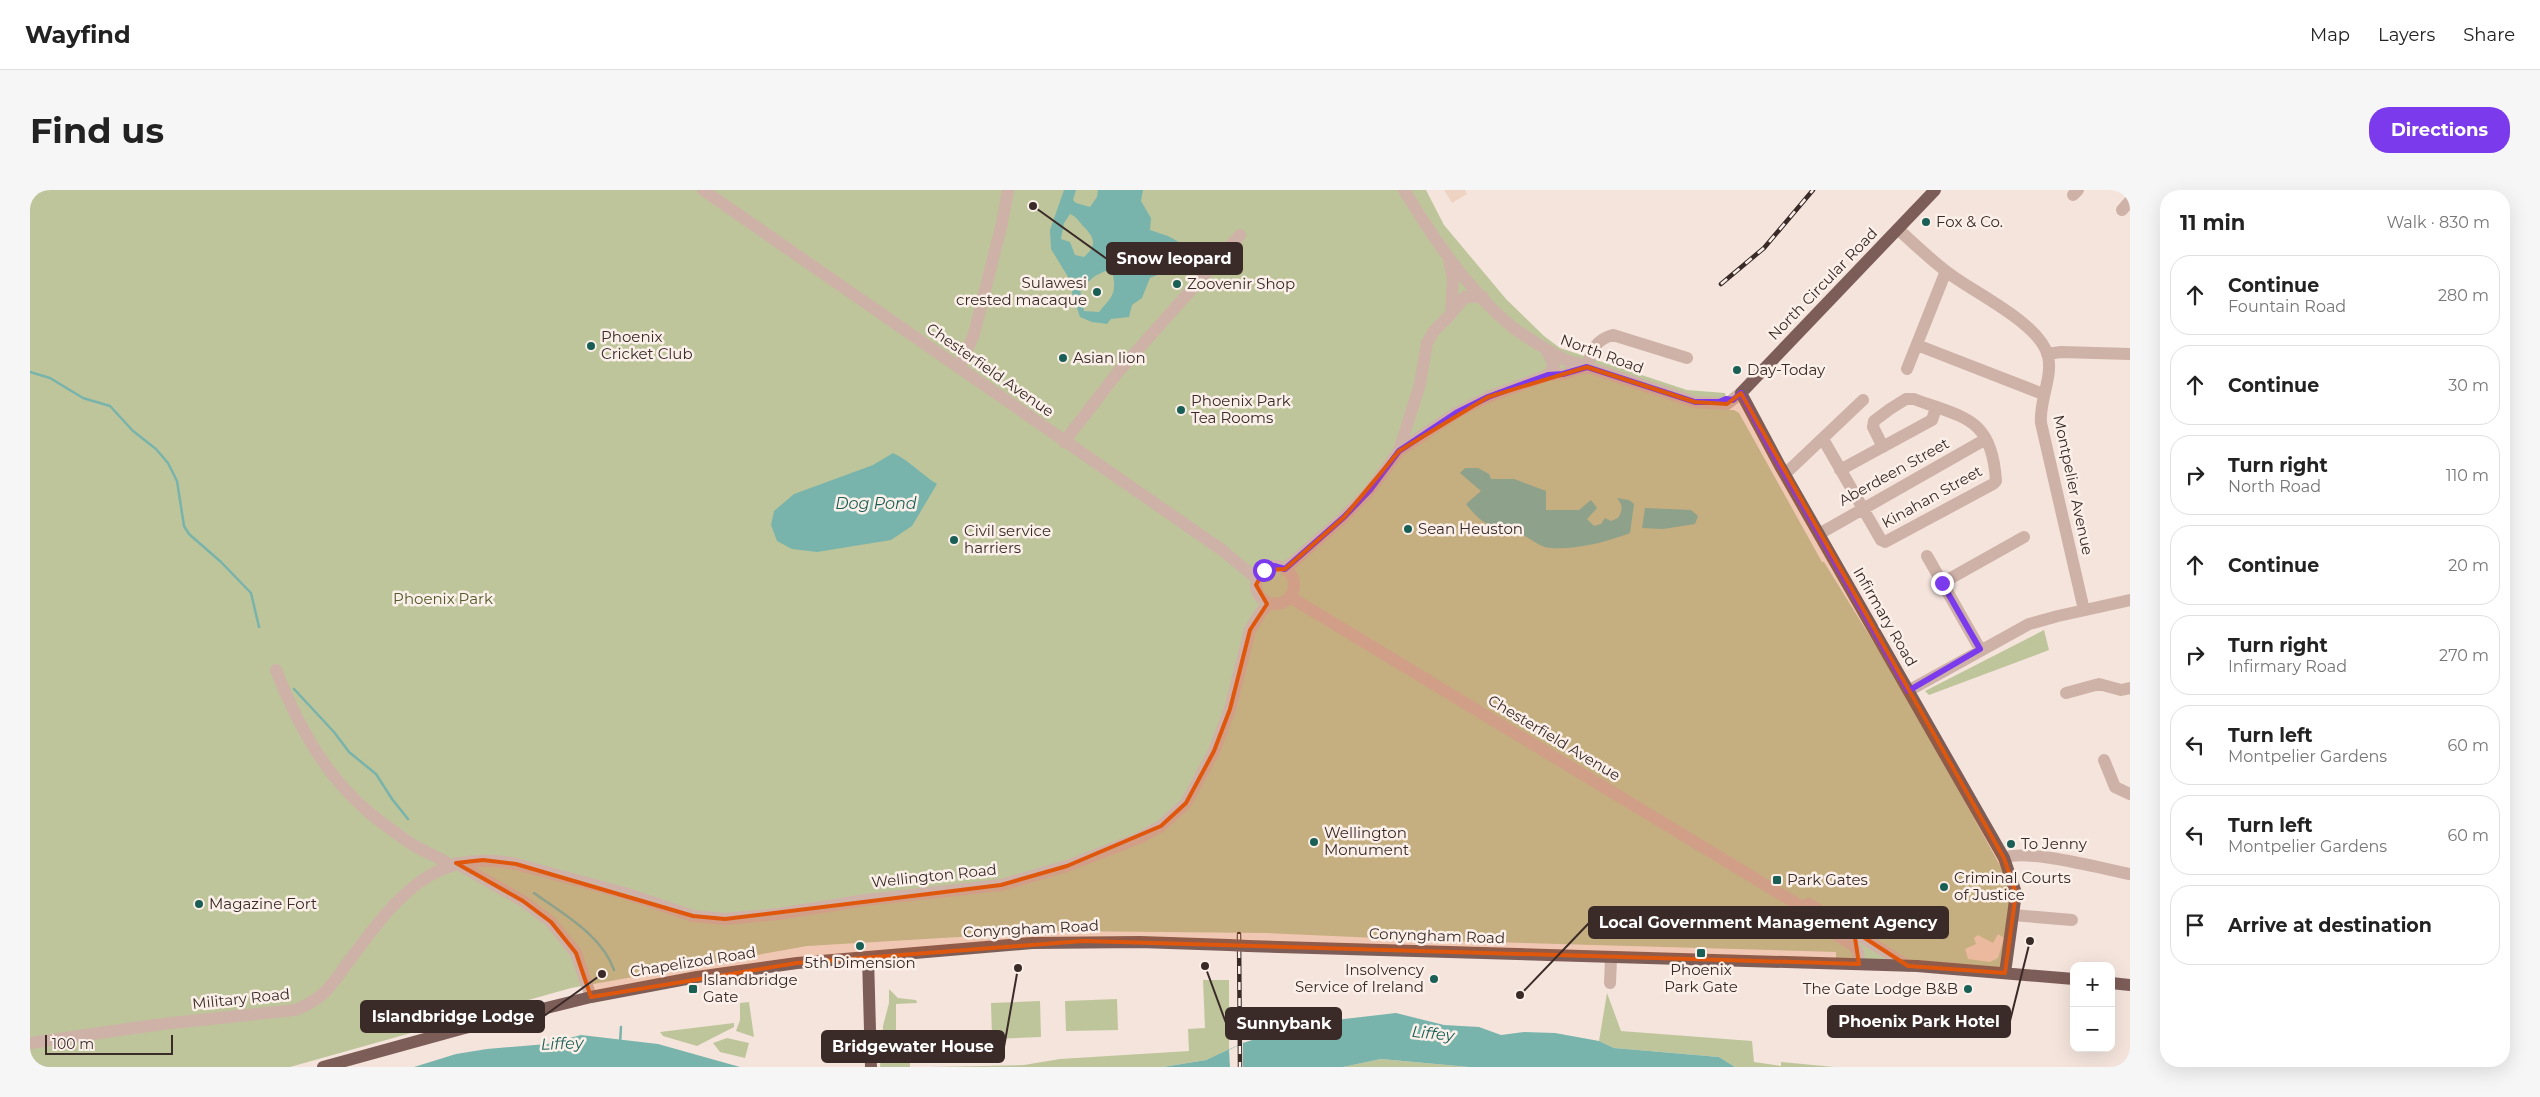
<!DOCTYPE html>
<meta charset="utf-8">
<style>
:root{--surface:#fff;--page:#f6f6f6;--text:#222;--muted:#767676;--line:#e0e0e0;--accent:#7c3aed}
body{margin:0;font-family:Montserrat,sans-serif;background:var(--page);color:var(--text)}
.controls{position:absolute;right:15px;bottom:15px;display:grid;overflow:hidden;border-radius:10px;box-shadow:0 5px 20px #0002}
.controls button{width:45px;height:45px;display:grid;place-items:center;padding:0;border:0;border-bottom:1px solid var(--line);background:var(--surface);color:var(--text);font:25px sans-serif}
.scale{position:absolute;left:15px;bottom:12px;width:128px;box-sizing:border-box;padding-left:5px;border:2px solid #3a2a28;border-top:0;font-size:14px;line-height:18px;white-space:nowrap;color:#3a2a28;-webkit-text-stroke:4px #fbf0e9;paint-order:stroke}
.stop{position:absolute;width:15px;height:15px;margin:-11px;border:4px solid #7c3aed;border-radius:50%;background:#fff}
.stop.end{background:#7c3aed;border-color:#fff;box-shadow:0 1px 5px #0008}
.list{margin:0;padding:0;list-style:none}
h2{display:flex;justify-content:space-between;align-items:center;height:65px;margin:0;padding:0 20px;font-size:21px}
h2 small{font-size:16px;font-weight:400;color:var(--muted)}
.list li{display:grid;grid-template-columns:32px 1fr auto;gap:15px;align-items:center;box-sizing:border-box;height:80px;margin:0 10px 10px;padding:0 10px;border:1px solid var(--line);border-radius:20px}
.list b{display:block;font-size:19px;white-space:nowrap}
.list p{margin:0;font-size:16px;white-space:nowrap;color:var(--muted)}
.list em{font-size:16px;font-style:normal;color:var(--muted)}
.icon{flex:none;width:28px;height:28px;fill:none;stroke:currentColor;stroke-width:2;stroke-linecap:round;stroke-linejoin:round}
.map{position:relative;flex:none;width:2100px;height:877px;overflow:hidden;border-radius:20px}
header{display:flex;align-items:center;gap:30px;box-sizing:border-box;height:70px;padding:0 25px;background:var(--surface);border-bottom:1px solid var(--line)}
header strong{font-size:24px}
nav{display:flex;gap:28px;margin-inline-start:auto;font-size:18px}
.intro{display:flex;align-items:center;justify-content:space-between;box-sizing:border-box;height:120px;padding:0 30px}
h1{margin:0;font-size:35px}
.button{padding:12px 22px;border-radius:20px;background:var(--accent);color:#fff;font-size:18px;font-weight:700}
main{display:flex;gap:30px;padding:0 30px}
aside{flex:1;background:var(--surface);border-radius:20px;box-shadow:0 5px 20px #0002}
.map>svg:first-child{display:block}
.green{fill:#bfc59b}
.plaza{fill:#eed2c2}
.water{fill:#78b4ab;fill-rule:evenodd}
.pier{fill:#f4e4dc}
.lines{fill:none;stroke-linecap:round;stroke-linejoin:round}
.stream{stroke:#78b4ab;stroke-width:2.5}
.minor{stroke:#ceb1a7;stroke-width:12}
.major{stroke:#7d5d58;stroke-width:12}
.rail-casing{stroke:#3a2a28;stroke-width:4.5}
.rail{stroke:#fbf0e9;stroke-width:2.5;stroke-dasharray:8;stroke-linecap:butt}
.major-bridge{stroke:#7d5d58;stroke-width:12}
.route{stroke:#7c3aed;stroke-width:6}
.marked{fill:#df570d;fill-opacity:0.2;stroke:#df570d;stroke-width:4;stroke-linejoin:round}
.poi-dot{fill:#195f56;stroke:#fbf0e9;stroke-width:2}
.labels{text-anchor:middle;stroke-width:5;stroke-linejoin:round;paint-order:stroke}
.poi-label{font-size:15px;fill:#3a2a28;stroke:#fbf0e9;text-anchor:start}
.street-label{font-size:15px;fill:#3a2a28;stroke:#fbf0e9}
.park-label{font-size:15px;fill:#525a29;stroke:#fbf0e9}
.water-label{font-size:16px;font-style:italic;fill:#195f56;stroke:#fbf0e9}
.leader{fill:none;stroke:#3a2a28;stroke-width:2}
.callout-dot{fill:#3a2a28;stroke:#fbf0e9;stroke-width:2}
.callout{fill:#3a2a28;stroke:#3a2a28;stroke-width:2}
.callout-label{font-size:16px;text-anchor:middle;font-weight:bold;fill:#fff}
</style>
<header>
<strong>Wayfind</strong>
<nav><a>Map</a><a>Layers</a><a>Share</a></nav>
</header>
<div class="intro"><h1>Find us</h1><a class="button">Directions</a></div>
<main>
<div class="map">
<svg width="2100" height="877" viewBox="0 0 2100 877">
<rect width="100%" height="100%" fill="#f4e4dc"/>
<path class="green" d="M0 0H1396L1414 35 1476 109 1514 146 1530 158 1657 200 1695 203 1699 220H1704L1709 223 1792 372H1794L1875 503 1978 690 1984 717 1975 783 1806 774V762L1393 750 1236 743 1030 741 777 756 541 798 260 877H0Z
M2014 440 2019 460 1899 505 1895 501Z
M1173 790H1199V860L1176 870 1133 877H901L994 875 1030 869 1159 861 1158 839 1175 838Z
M859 799 868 808 886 810 887 813 866 814V872H880V877H850L853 836 859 813Z
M1577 803 1591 841 1722 851 1724 872 1751 876V872L1804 877H1705L1689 867 1584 858 1569 851Z
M1087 809 1088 840 1036 841 1035 811Z
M1010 811 1011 847 962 849 961 813Z
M719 812 724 847 706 841 710 830V813Z
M704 833V837L667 856 633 846 630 842Z
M697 848 719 853 715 868 690 862 683 853Z
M1351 869 1439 877H1313Z"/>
<path class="plaza" d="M1414 0H1435L1437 4 1422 13Z
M1968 744 1974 748 1968 768 1960 772 1938 769 1935 759 1946 754 1944 748 1948 745 1963 753Z"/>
<path class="water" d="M1034 0H1046L1043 10 1046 13 1060 17 1067 7 1068 0H1113L1111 11 1121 28 1120 40 1138 46 1167 62 1164 67 1151 70 1142 79 1120 88 1112 108 1102 115 1099 127 1081 129 1077 134 1062 132 1050 127 1042 103 1043 95 1021 59 1020 40ZM1040 24C1047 27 1049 32 1054 37 1065 48 1067 56 1054 67L1045 65 1040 52 1031 49 1034 33ZM1075 81 1083 85C1087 106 1080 108 1069 122L1054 121 1050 99 1065 86Z
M863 263C880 271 891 284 907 294L882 336 861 350 787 362 762 359 747 351 741 335 744 321 764 304 843 275Z
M1435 278H1448L1459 284 1461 289H1484L1516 301V320H1549L1561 310 1567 318 1557 329 1564 336 1571 334 1575 328 1581 331 1588 328C1593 320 1593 315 1587 308L1599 310 1604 314 1600 343C1576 352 1546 360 1520 358 1509 357 1499 347 1489 343 1462 333 1457 341 1436 314L1451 301 1430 283Z
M1615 318 1661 320 1668 326 1665 334 1633 339 1612 338Z
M1366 823 1414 835 1449 837 1471 845 1494 842 1525 843 1569 851 1584 858 1689 867 1705 877H1439L1351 869 1313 877H1133L1176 870 1213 853 1271 834Z
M551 845 628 854 710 877H384L426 864 457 859 517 854Z"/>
<path class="pier" d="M1213 853V877H1200L1199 860Z"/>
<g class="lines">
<path class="stream" d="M0 182 20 188 53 208 80 216 103 241 126 259 138 273 147 291 154 336 159 344 191 372 221 403 229 437
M264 499 304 542 319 562 346 584 362 609 378 629
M504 703C533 724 572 745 584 780
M590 853 591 837"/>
<path class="minor" d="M673 0 1192 360 1227 389
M1374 0C1401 45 1440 102 1481 136 1498 149 1517 160 1536 170L1665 212 1697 214 1711 203
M2043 5 2048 0
M2092 20 2100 11
M1868 39C1884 54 1900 69 1917 82 1944 103 2010 133 2018 166 2023 188 2009 210 2011 233L2054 420
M1422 122 1435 107H1453
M1887 155 2013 204
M2017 164 2031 162 2100 164
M1557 177C1561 161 1566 149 1583 145L1657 168
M929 178 944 144 972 33 978 0
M1877 179 1916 81
M1518 185 1533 184 1557 177
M1793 249 1851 350 1855 352 1963 294 1966 291C1962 227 1934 228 1884 209H1876L1860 219 1844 231 1843 237 1853 257
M1034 252 1088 182 1210 45
M1369 261 1390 194 1397 153 1404 141 1421 124 1423 89 1419 69
M1810 280 1902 230 1906 218
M1755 284 1833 210
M1789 344 1956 249
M1897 366 1950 459
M1226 395a19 19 0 1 1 38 0a19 19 0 1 1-38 0Z
M1255 379 1314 327 1340 300 1369 261 1426 223 1458 207 1518 185 1524 176 1517 161
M1912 393 1994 347
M1260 407 1772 717 1773 724 1824 756 1828 762 1829 774
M246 480C266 531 292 581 334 618 348 631 365 642 380 653 393 662 408 666 420 675
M1878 501 1999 434 2028 426 2100 410
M2036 503 2069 494 2091 500 2100 498
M2074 570 2085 597 2100 604
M1974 668C1995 658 2074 679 2100 684
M426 673 493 711 521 732 546 763 561 807
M1772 717 1779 714 1878 776
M1983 725 2042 730
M1580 793 1581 768
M0 853 132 834 265 820C298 807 302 793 322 767 367 707 404 657 486 674L594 703 663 726 695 729 748 724 836 710 971 695 1037 676 1109 648 1131 636 1156 613 1184 561 1200 519 1220 440 1231 422 1240 413"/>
<path class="major" d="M1905 0 1711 203 1750 276 1974 668 1986 703 1975 783
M1218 756 1887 776 2044 789
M838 767 841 877
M2081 793 2100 795
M293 877 431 839 561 807 667 787 767 773 1002 753 1110 752 1199 755"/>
<g class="rail-casing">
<path id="rail" d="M1691 94 1734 58 1783 0
M1209 744 1210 877"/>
</g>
<use href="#rail" class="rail"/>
<path class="major-bridge" d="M1199 755 1218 756"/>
</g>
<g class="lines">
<path class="route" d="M1234 380 1244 376 1255 379 1314 327 1340 300 1369 261 1426 223 1458 207 1518 185 1533 184 1557 177 1665 212H1689L1696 209 1703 210 1711 203 1737 253 1878 501 1950 459 1912 393"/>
</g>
<path class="marked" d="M1557 177 1665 212 1697 214 1711 203 1974 668 1986 703 1975 783 1878 776 1824 741 1829 774 1053 751 767 773 561 807 546 763 521 732 493 711 426 673 453 670 486 674 663 726 695 729 971 695 1037 676 1131 636 1156 613 1184 561 1200 519 1220 440 1237 414 1226 395 1234 380 1255 379 1314 327 1369 261 1458 207Z"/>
<g class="poi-dot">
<circle cx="1896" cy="32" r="5"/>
<circle cx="1147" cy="94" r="5"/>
<circle cx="1067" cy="102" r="5"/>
<circle cx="561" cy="156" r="5"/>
<circle cx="1033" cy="168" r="5"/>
<circle cx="1707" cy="180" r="5"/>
<circle cx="1151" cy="220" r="5"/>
<circle cx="1378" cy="339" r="5"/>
<circle cx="924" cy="350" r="5"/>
<circle cx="1284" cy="652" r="5"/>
<circle cx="1981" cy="654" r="5"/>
<rect x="1742" y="685" width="10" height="10" rx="2.5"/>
<circle cx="1914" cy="697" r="5"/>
<circle cx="169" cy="714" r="5"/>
<circle cx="830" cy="756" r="5"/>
<rect x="1666" y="758" width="10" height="10" rx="2.5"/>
<circle cx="1404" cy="789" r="5"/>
<rect x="658" y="794" width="10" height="10" rx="2.5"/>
<circle cx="1938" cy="799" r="5"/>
</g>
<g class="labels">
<g class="poi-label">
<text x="1906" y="37">Fox &amp; Co.</text>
<text x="1057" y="98" text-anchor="end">Sulawesi<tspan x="1057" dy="17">crested macaque</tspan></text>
<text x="1157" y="99">Zoovenir Shop</text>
<text x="571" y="152">Phoenix<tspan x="571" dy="17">Cricket Club</tspan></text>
<text x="1043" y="173">Asian lion</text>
<text x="1717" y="185">Day-Today</text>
<text x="1161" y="216">Phoenix Park<tspan x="1161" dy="17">Tea Rooms</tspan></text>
<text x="1388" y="344">Sean Heuston</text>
<text x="934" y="346">Civil service<tspan x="934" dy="17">harriers</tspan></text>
<text x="1294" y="648">Wellington<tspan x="1294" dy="17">Monument</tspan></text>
<text x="1991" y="659">To Jenny</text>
<text x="1924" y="693">Criminal Courts<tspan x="1924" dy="17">of Justice</tspan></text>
<text x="1757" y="695">Park Gates</text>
<text x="179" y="719">Magazine Fort</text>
<text x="830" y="778" text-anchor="middle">5th Dimension</text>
<text x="1394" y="785" text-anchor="end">Insolvency<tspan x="1394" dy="17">Service of Ireland</tspan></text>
<text x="1671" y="785" text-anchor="middle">Phoenix<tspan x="1671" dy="17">Park Gate</tspan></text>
<text x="673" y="795">Islandbridge<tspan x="673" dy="17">Gate</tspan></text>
<text x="1928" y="804" text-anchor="end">The Gate Lodge B&amp;B</text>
</g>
<g class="street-label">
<text transform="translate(1793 94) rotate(-46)" y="5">North Circular Road</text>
<text transform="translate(1572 164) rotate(20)" y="5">North Road</text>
<text transform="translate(960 180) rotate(35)" y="5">Chesterfield Avenue</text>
<text transform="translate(1864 282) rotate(-29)" y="5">Aberdeen Street</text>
<text transform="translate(2043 295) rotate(78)" y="5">Montpelier Avenue</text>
<text transform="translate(1902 307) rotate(-29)" y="5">Kinahan Street</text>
<text transform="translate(1855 427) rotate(60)" y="5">Infirmary Road</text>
<text transform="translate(1524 548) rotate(31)" y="5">Chesterfield Avenue</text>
<text transform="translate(904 686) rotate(-6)" y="5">Wellington Road</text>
<text transform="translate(1001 739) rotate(-3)" y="5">Conyngham Road</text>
<text transform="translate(1407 746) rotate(2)" y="5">Conyngham Road</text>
<text transform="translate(663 772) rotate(-9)" y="5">Chapelizod Road</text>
<text transform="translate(211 809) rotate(-6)" y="5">Military Road</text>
</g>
<g class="park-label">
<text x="413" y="414">Phoenix Park</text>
</g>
<g class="water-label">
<text x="846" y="319">Dog Pond</text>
<text transform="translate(1403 843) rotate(6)" y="6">Liffey</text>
<text transform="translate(532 853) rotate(-2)" y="6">Liffey</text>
</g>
</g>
<path class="leader" d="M1003 16L1077 69M1490 805L1559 733M572 784L514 826M2000 751L1980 831M1175 776L1196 833M988 778L974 857"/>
<g class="callout-dot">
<circle cx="1003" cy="16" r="5"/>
<circle cx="1490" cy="805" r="5"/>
<circle cx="572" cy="784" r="5"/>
<circle cx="2000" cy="751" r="5"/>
<circle cx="1175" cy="776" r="5"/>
<circle cx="988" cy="778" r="5"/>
</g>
<g class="callout">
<rect x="1077" y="53" width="135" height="31" rx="5"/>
<rect x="1559" y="717" width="359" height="31" rx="5"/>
<rect x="331" y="811" width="183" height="31" rx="5"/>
<rect x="1798" y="816" width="182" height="31" rx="5"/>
<rect x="1196" y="818" width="115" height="31" rx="5"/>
<rect x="792" y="841" width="182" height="31" rx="5"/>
</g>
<g class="callout-label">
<text x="1144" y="74">Snow leopard</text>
<text x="1738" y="738">Local Government Management Agency</text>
<text x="423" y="832">Islandbridge Lodge</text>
<text x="1889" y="837">Phoenix Park Hotel</text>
<text x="1254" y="839">Sunnybank</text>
<text x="883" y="862">Bridgewater House</text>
</g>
</svg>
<div class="controls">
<button>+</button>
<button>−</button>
</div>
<div class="scale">100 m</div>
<div class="stop" style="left:1234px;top:380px"></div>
<div class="stop end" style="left:1912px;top:393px"></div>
</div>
<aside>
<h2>11 min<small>Walk · 830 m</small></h2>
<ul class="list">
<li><svg class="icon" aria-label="ahead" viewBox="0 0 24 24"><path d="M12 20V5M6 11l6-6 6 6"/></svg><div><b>Continue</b><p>Fountain Road</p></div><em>280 m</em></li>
<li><svg class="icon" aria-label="ahead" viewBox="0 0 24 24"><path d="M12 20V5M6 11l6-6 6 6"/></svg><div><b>Continue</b></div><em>30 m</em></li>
<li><svg class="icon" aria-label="right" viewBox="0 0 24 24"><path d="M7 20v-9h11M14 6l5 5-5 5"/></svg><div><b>Turn right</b><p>North Road</p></div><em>110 m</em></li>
<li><svg class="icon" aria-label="ahead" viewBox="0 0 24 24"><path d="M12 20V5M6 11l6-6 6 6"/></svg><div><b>Continue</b></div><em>20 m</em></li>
<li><svg class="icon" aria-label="right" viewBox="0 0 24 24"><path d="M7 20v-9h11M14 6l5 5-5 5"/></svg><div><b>Turn right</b><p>Infirmary Road</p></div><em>270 m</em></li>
<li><svg class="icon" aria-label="left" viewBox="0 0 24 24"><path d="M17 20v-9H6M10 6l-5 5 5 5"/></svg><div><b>Turn left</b><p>Montpelier Gardens</p></div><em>60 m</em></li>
<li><svg class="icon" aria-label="left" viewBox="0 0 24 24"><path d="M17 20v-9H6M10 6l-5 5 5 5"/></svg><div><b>Turn left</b><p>Montpelier Gardens</p></div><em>60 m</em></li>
<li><svg class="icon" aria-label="arrive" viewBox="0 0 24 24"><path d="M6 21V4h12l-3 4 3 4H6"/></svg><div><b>Arrive at destination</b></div></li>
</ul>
</aside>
</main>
